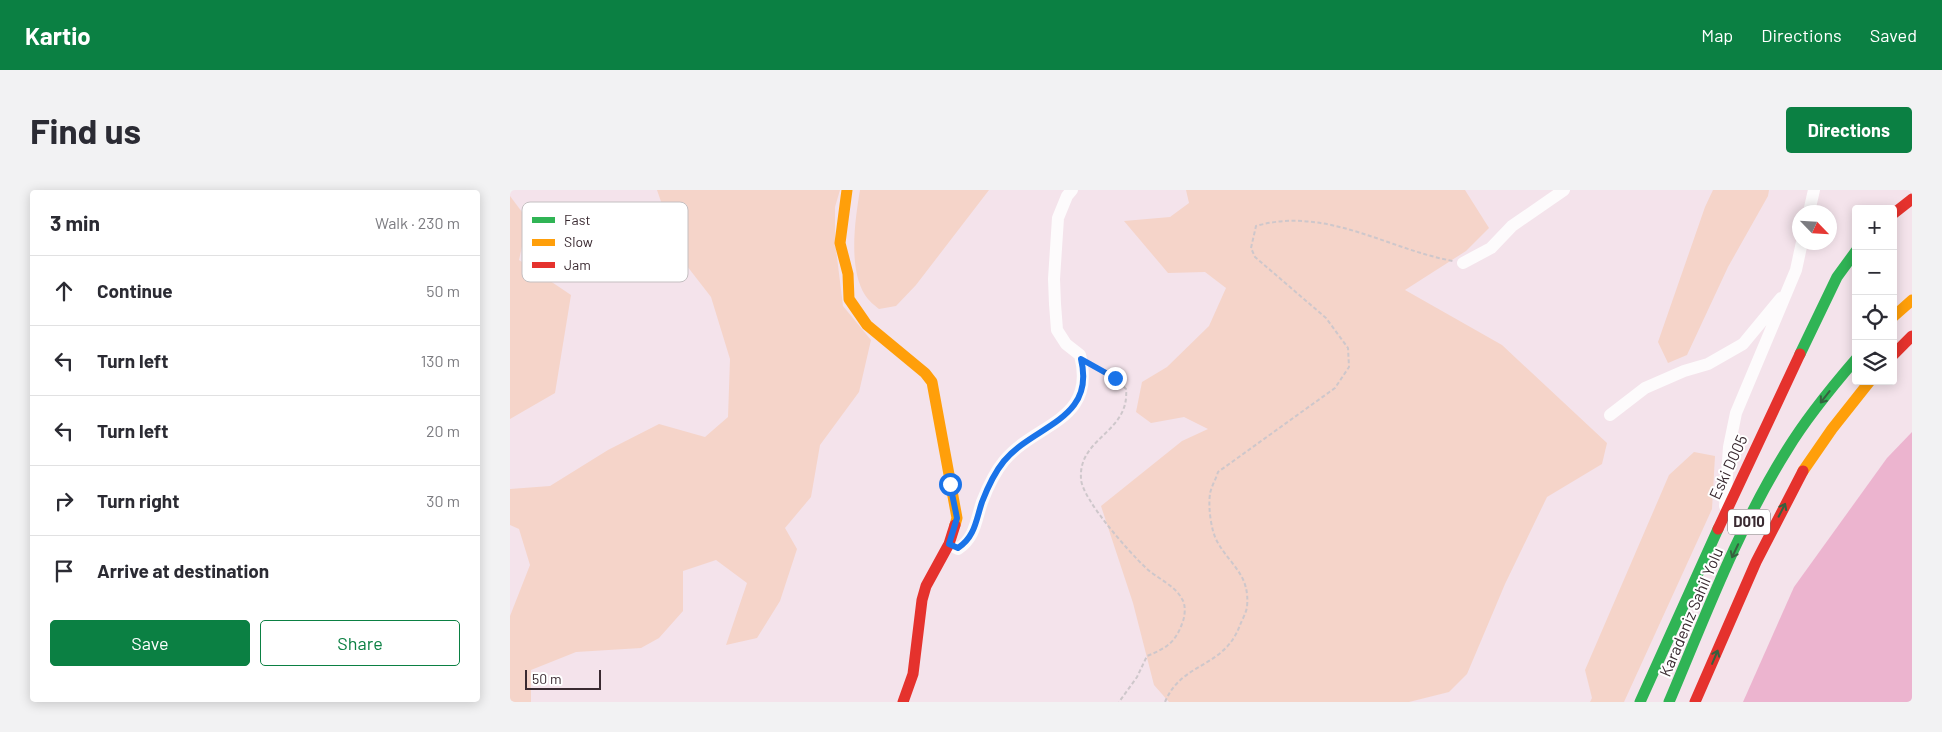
<!DOCTYPE html>
<meta charset="utf-8">
<style>
:root{--surface:#fff;--page:#f2f2f3;--text:#2b2b33;--muted:#7c7c81;--line:#e1e1e2;--accent:#0b8043}
body{margin:0;font-family:Barlow,sans-serif;background:var(--page);color:var(--text)}
.controls{position:absolute;right:15px;top:15px;display:grid;overflow:hidden;border-radius:5px;box-shadow:0 2px 12px #0003}
.controls button{width:45px;height:45px;display:grid;place-items:center;padding:0;border:0;border-bottom:1px solid var(--line);background:var(--surface);color:var(--text);font:25px sans-serif}
.compass{position:absolute;left:1282px;top:15px;width:45px;height:45px;border-radius:50%;background:var(--surface);box-shadow:0 2px 12px #0003;rotate:115deg}
.scale{position:absolute;left:15px;bottom:12px;width:76px;box-sizing:border-box;padding-left:5px;border:2px solid #3a2a31;border-top:0;font-size:14px;line-height:18px;white-space:nowrap;color:#3a2a31;-webkit-text-stroke:4px #fff;paint-order:stroke}
.stop{position:absolute;width:15px;height:15px;margin:-11px;border:4px solid #1a73e8;border-radius:50%;background:#fff}
.stop.end{background:#1a73e8;border-color:#fff;box-shadow:0 1px 5px #0008}
.list{margin:0;padding:0;list-style:none}
h2{display:flex;justify-content:space-between;align-items:center;height:65px;margin:0;padding:0 20px;font-size:21px}
h2 small{font-size:16px;font-weight:400;color:var(--muted)}
.list li{display:grid;grid-template-columns:32px 1fr auto;gap:15px;align-items:center;box-sizing:border-box;height:70px;padding:0 20px;border-top:1px solid var(--line)}
.list b{display:block;font-size:19px;white-space:nowrap}
.list em{font-size:16px;font-style:normal;color:var(--muted)}
.actions{display:flex;gap:10px;padding:15px 20px}
.actions a{flex:1;padding:11px 0;border:1px solid var(--accent);border-radius:5px;text-align:center;font-size:18px;color:var(--accent)}
.actions .main{background:var(--accent);color:#fff}
.icon{flex:none;width:28px;height:28px;fill:none;stroke:currentColor;stroke-width:2;stroke-linecap:round;stroke-linejoin:round}
.map{position:relative;flex:none;width:1402px;height:512px;overflow:hidden;border-radius:5px}
header{display:flex;align-items:center;gap:30px;box-sizing:border-box;height:70px;padding:0 25px;background:var(--accent);color:#fff}
header strong{font-size:24px}
nav{display:flex;gap:28px;margin-inline-start:auto;font-size:18px}
.intro{display:flex;align-items:center;justify-content:space-between;box-sizing:border-box;height:120px;padding:0 30px}
h1{margin:0;font-size:35px}
.button{padding:12px 22px;border-radius:5px;background:var(--accent);color:#fff;font-size:18px;font-weight:700}
main{display:flex;gap:30px;padding:0 30px}
aside{flex:1;background:var(--surface);border-radius:5px;box-shadow:0 2px 12px #0003}
.map>svg:first-child{display:block}
.green{fill:#f5d4c9}
.water{fill:#ecb4cf}
.lines{fill:none;stroke-linecap:round;stroke-linejoin:round}
.path{stroke:#cec7cb;stroke-width:2;stroke-dasharray:4 2.5;stroke-linecap:butt}
.street{stroke:#fdfbfc;stroke-width:12}
.fast{stroke:#30b455;stroke-width:11}
.slow{stroke:#ff9f0a;stroke-width:11}
.jam{stroke:#e5322d;stroke-width:11}
.oneway{stroke:#36613f}
.route{stroke:#1a73e8;stroke-width:6}
.labels{text-anchor:middle;stroke-width:4;stroke-linejoin:round;paint-order:stroke}
.shield{fill:#fff;stroke:#756a6f;stroke-width:1}
.shield-label{font-size:15px;font-weight:bold;fill:#3a2a31}
.street-label{font-size:16px;fill:#3a2a31;stroke:#fff}
.key{fill:#fff;stroke:#c4bfc1;stroke-width:1}
.key-label{font-size:14px;fill:#3a2a31}
</style>
<header>
<strong>Kartio</strong>
<nav><a>Map</a><a>Directions</a><a>Saved</a></nav>
</header>
<div class="intro"><h1>Find us</h1><a class="button">Directions</a></div>
<main>
<aside>
<h2>3 min<small>Walk · 230 m</small></h2>
<ul class="list">
<li><svg class="icon" aria-label="ahead" viewBox="0 0 24 24"><path d="M12 20V5M6 11l6-6 6 6"/></svg><div><b>Continue</b></div><em>50 m</em></li>
<li><svg class="icon" aria-label="left" viewBox="0 0 24 24"><path d="M17 20v-9H6M10 6l-5 5 5 5"/></svg><div><b>Turn left</b></div><em>130 m</em></li>
<li><svg class="icon" aria-label="left" viewBox="0 0 24 24"><path d="M17 20v-9H6M10 6l-5 5 5 5"/></svg><div><b>Turn left</b></div><em>20 m</em></li>
<li><svg class="icon" aria-label="right" viewBox="0 0 24 24"><path d="M7 20v-9h11M14 6l5 5-5 5"/></svg><div><b>Turn right</b></div><em>30 m</em></li>
<li><svg class="icon" aria-label="arrive" viewBox="0 0 24 24"><path d="M6 21V4h12l-3 4 3 4H6"/></svg><div><b>Arrive at destination</b></div></li>
</ul>
<div class="actions"><a class="main">Save</a><a>Share</a></div>
</aside>
<div class="map">
<svg width="1402" height="512" viewBox="0 0 1402 512">
<rect width="100%" height="100%" fill="#f4e3eb"/>
<path class="green" d="M147 0H330L325 17V51L333 116 361 150 349 202 310 255 301 307 275 338 287 359 270 411 247 448 216 455 237 393 206 370 173 381V421L149 448 131 458 66 462 21 480V512H0V426L20 375 9 339 0 335V299L40 296 98 260 149 234 195 247 218 227 220 169 201 107 170 67Z
M350 0H479L406 95 386 116 369 119C364 115 358 110 355 105 338 78 345 30 350 0Z
M676 0H955L979 38 956 61 895 100 992 155 1097 253 1092 274 1037 307 995 394 957 484 939 502 899 512H659L644 495 623 413 591 316 672 251 698 239 674 227 641 233 626 222 632 192 657 177 699 136 716 98 695 82 658 83 614 31 660 27 679 13Z
M1203 0H1259L1258 6 1218 77 1177 165 1158 173 1148 152 1195 17Z
M0 6 18 30 9 70 61 105 45 203 0 229Z
M1184 262 1205 266 1202 319 1114 512H1080L1082 508 1075 480 1159 285Z"/>
<path class="water" d="M1402 242V512H1233L1284 397 1377 268Z"/>
<g class="lines">
<path class="path" d="M582 174 605 188 616 199C620 243 568 247 571 289 572 309 619 362 635 377 646 388 665 395 672 409 676 415 675 425 673 431 666 452 657 458 637 466L627 487 609 512
M655 512C672 471 714 479 730 435 732 430 736 423 737 417 740 385 722 377 708 353 701 342 698 317 700 304 701 297 706 289 708 282L825 198 839 177 838 158 816 128 745 67 741 58 746 36C816 16 877 59 943 71"/>
<path class="street" d="M1299 22 1304 0
M953 73 981 58 1002 36 1054 0
M1100 225 1135 198 1174 181 1198 174 1233 154 1271 108
M1215 316 1219 257 1226 223 1286 80 1292 52
M439 354 448 359C465 348 466 330 472 312 477 299 485 282 494 271 526 232 587 232 570 165L556 154 547 140 545 114 544 89 548 28 557 6 562 0"/>
<path class="fast" d="M1290 164 1327 87 1346 61
M1130 512 1208 339
M1159 512C1195 427 1228 338 1277 260 1297 227 1321 198 1346 169"/>
<path class="slow" d="M337 0 330 53 338 84 339 109 357 135 415 183 422 192 447 328 445 335
M1383 127 1402 110
M1293 281 1322 239 1360 191"/>
<path class="jam" d="M1383 24 1402 9
M1383 165 1402 146
M1208 339 1290 164
M393 512 403 484 412 410 416 396 439 354 445 335
M1185 512 1246 372 1293 281"/>
</g>
<defs><path id="oneway-shaft" d="M-6 0H5M1.5-3L5.5 0L1.5 3" fill="none" stroke-width="1.6" stroke-linecap="round" stroke-linejoin="round" transform="scale(1.25)"/></defs>
<g class="oneway">
<use href="#oneway-shaft" transform="translate(1315 207) rotate(128)"/>
<use href="#oneway-shaft" transform="translate(1272 320) rotate(-63)"/>
<use href="#oneway-shaft" transform="translate(1225 361) rotate(115)"/>
<use href="#oneway-shaft" transform="translate(1205 467) rotate(-67)"/>
</g>
<g class="lines">
<path class="route" d="M440 294 447 328 439 354 448 358C465 347 466 330 472 312 477 299 485 282 494 271 524 235 586 230 571 169L605 188"/>
</g>
<g class="labels">
<rect class="shield" x="1218" y="319.5" width="42" height="25" rx="4"/>
<g class="shield-label">
<text x="1239" y="337">D010</text>
</g>
<g class="street-label">
<text transform="translate(1218 277) rotate(-65)" y="6">Eski D005</text>
<text transform="translate(1181 422) rotate(-67)" y="6">Karadeniz Sahil Yolu</text>
</g>
</g>
<rect x="12" y="12" width="166" height="80" rx="8" class="key"/>
<rect x="22" y="27" width="23" height="6" fill="#30b455"/>
<rect x="22" y="49" width="23" height="7" fill="#ff9f0a"/>
<rect x="22" y="72" width="23" height="6" fill="#e5322d"/>
<g class="key-label">
<text x="54" y="35">Fast</text>
<text x="54" y="57">Slow</text>
<text x="54" y="80">Jam</text>
</g>
</svg>
<div class="controls">
<button>+</button>
<button>−</button>
<button><svg class="icon" aria-label="locate" viewBox="0 0 24 24"><circle cx="12" cy="12" r="6"/><path d="M12 2v4M12 18v4M2 12h4M18 12h4"/></svg></button>
<button><svg class="icon" aria-label="layers" viewBox="0 0 24 24"><path d="M12 4l9 5-9 5-9-5zM3 14l9 5 9-5"/></svg></button>
</div>
<svg class="compass" viewBox="-18 -18 36 36"><path d="M0-13l5 13h-10z" fill="#e53935"/><path d="M0 13l5-13h-10z" fill="#7c7c81"/></svg>
<div class="scale">50 m</div>
<div class="stop" style="left:440px;top:294px"></div>
<div class="stop end" style="left:605px;top:188px"></div>
</div>
</main>
